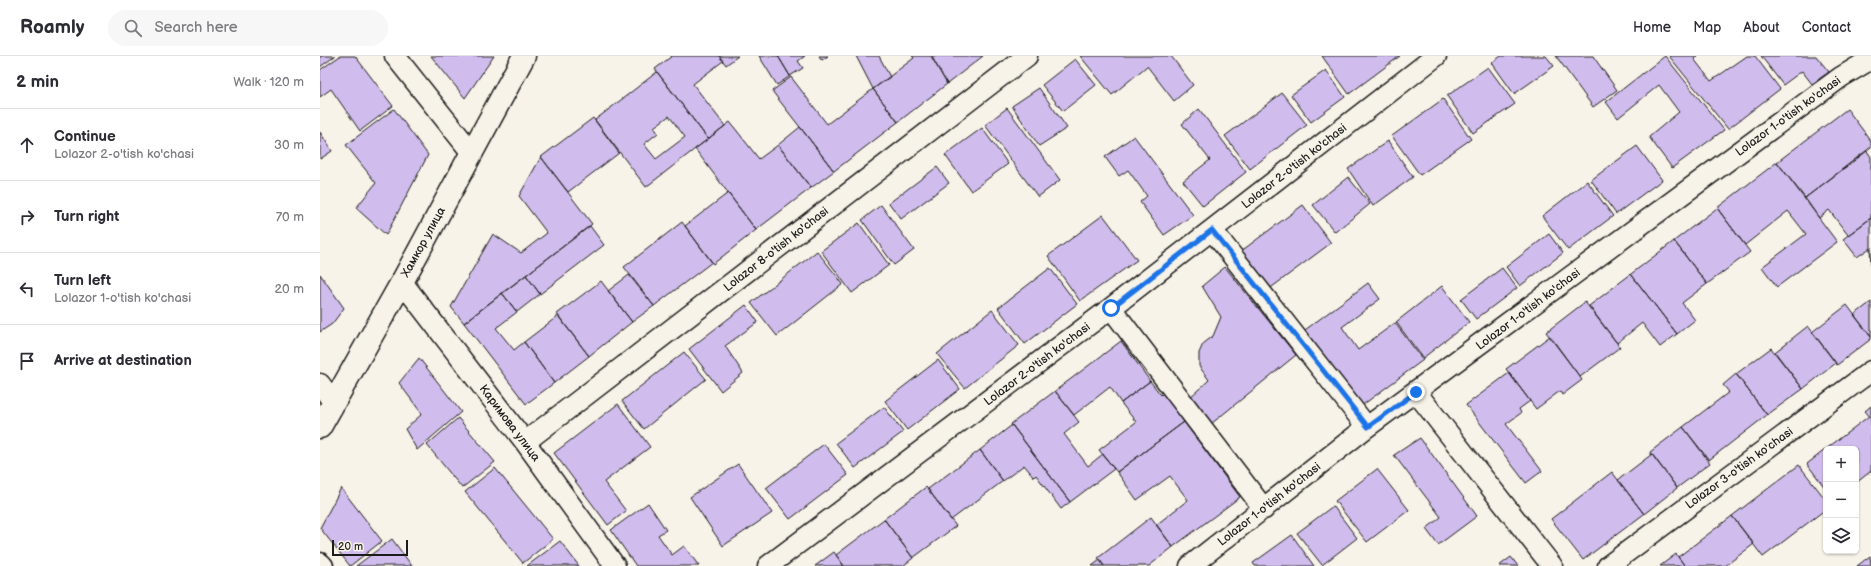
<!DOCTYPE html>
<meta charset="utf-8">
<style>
:root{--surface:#fff;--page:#f7f7f7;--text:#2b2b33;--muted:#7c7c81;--line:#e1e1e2}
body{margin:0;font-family:"Balsamiq Sans",sans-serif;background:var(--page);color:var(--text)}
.controls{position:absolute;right:12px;bottom:12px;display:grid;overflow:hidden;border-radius:6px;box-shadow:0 1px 3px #0004}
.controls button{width:36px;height:36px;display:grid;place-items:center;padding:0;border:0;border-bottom:1px solid var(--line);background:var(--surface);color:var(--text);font:20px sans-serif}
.scale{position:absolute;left:12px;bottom:10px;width:76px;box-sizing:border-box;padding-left:4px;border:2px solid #1c1c1c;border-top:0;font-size:11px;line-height:14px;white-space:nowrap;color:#1c1c1c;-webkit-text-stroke:3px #f7f3e8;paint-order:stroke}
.stop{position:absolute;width:12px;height:12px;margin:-9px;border:3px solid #1a73e8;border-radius:50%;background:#fff}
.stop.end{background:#1a73e8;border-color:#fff;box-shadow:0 1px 4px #0008}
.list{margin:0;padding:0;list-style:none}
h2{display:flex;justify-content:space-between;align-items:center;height:52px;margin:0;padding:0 16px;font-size:17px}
h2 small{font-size:13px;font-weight:400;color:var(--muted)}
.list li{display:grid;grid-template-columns:26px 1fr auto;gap:12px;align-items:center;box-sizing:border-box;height:72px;padding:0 16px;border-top:1px solid var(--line)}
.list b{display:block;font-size:15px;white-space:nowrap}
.list p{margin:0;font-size:13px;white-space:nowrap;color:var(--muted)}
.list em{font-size:13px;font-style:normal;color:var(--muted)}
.icon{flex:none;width:22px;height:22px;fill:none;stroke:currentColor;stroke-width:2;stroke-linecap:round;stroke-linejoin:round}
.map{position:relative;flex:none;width:1551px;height:510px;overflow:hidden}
header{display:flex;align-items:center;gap:24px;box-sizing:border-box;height:56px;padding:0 20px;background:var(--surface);border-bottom:1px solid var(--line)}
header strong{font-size:19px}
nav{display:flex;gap:22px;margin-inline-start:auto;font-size:14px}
.search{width:280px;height:36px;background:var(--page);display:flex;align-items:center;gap:10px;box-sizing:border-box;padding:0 14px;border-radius:22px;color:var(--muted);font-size:15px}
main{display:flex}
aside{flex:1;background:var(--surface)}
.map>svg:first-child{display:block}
.building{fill:#d0bced;stroke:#1c1c1c;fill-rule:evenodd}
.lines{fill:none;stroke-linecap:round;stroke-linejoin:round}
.street-casing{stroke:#1c1c1c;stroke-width:23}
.secondary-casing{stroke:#1c1c1c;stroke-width:25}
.street{stroke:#f7f3e8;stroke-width:20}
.secondary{stroke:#f7f3e8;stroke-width:22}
.route{stroke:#1a73e8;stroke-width:5}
.labels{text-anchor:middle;stroke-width:3;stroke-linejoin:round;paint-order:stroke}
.street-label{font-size:12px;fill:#1c1c1c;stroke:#f7f3e8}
</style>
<header>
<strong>Roamly</strong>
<div class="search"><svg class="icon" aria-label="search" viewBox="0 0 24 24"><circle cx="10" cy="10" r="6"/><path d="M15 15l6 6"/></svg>Search here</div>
<nav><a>Home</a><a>Map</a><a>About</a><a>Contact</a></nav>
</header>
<main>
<aside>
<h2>2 min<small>Walk · 120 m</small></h2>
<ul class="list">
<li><svg class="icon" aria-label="ahead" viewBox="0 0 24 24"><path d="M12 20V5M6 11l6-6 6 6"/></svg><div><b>Continue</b><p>Lolazor 2-o'tish ko'chasi</p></div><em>30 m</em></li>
<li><svg class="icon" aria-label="right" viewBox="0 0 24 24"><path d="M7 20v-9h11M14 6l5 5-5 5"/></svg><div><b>Turn right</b></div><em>70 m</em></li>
<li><svg class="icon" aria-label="left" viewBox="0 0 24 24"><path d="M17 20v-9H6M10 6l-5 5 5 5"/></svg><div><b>Turn left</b><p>Lolazor 1-o'tish ko'chasi</p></div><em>20 m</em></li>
<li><svg class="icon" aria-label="arrive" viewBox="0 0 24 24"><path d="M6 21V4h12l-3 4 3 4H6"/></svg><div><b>Arrive at destination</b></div></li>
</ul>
</aside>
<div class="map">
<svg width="1551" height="510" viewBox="0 0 1551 510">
<rect width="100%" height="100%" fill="#f7f3e8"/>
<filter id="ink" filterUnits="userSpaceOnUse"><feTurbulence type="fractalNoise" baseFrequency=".025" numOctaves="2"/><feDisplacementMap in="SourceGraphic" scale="8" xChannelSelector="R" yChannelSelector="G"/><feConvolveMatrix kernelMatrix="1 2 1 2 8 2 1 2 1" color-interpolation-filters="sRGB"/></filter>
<g filter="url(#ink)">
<path class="building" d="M0 0H15L0 11Z
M20 0H35L73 50 40 75 11 33 0 41V14Z
M111 0H174L145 42Z
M352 0H399L403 5 373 28 405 70 388 83 335 13Z
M399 0H418L406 9Z
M439 0H458L470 20 457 29Z
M458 0H485L478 5 483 12 470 20Z
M499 0H508L502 4Z
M536 0H559L570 21 553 33Z
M592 0H611L627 28 578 66 553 33 594 2Z
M613 0H663L627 28 612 1Z
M760 0H851L873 29 854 45 827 10 792 39Z
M1002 0H1080L1029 38Z
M1181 0H1226L1234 10 1194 38 1172 7Z
M1236 0H1273L1297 34 1273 51Z
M1345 0 1404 74 1352 112 1329 81 1359 56 1339 29 1298 62 1286 46Z
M1349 0H1378L1374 3 1391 25 1427 0H1435L1460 33 1408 73Z
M1441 0H1496L1509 16 1492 28 1482 15 1463 29Z
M755 3 776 29 743 55 722 29Z
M1168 11 1195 48 1153 77 1127 40Z
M1006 14 1025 41 991 66 971 39Z
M337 16 388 83 326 131 275 64ZM349 60 365 81 336 103 324 88 338 77 334 71Z
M471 21 507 68 553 33 578 66 514 115 452 35Z
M719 32 747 72 719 90 692 50Z
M962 37 987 69 930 113 905 80Z
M1123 43 1151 83 1100 119 1072 80Z
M687 52 740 124 718 141 665 69Z
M74 53 108 99 66 179 36 152 56 127 26 89Z
M879 53 926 116 883 150 863 125 890 104 862 68Z
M1527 53 1551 85V91L1485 142 1457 106Z
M273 62 299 97 248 136 221 101Z
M410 66 439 103 458 89 491 132 436 174 375 93Z
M480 71 514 115 491 132 458 89Z
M662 72 688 108 651 135 625 99Z
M0 76 12 95 0 103Z
M814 80 873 159 844 179 820 146 827 140 808 114 799 120 785 101Z
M1068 85 1093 121 1053 150 1028 113Z
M1317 90 1342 124 1296 158 1271 124Z
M1547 95 1551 101V162L1528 179 1509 154 1499 162 1485 142Z
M221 101 272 168 144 267 131 251 173 178 201 197 227 177 199 140Z
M1457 106 1517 186 1457 231 1442 211 1486 178 1468 155 1425 189 1397 152Z
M617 111 629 127 581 163 569 147Z
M1028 121 1050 148 1015 176 993 149Z
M1267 125 1293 160 1248 194 1222 160Z
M408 137 436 174 393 208 365 170Z
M561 149 594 194 574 209 542 164Z
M983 149 1011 187 948 234 920 196Z
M1397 152 1430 196 1387 228 1354 185Z
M783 159 817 204 760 245 728 200Z
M1551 162V208L1550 192 1537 201 1523 183Z
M362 166 392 206 334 250 304 211Z
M539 167 569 209 532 237 501 195Z
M270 170 284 189 220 238 206 219Z
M1229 178 1243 197 1200 230 1186 211Z
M1354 185 1387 228 1362 247 1375 264 1357 278 1311 218Z
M497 195 523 228 457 280 431 247Z
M905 211 976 299 891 368 868 343 889 324 879 310V297L883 288 893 280 901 261 882 230Z
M730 212 757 248 705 288 678 252Z
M1182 212 1197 232 1156 263 1141 243Z
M0 218 24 252 12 268 0 276Z
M1311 218 1357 278 1340 291 1322 267 1297 287 1269 250Z
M206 219 220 238 197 256 182 237Z
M309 219 334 250 312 266 288 235Z
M281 225 312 266 269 300 237 258Z
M1048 227 1060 243 1022 271 1038 294 1075 267 1103 304 1040 351 985 274Z
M1122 230 1149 266 1103 302 1076 266Z
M182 237 197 256 176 272 194 294 204 286 234 327 206 348 144 267Z
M1265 246 1300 291 1260 321 1226 276Z
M1551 246V281L1534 259Z
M426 249 438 266 405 290 423 317 401 335 369 293Z
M1527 249 1551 281V283L1517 309 1492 276Z
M672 254 699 289 645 332 617 298Z
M238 260 269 300 234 327 204 286Z
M1488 270 1516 307 1483 333 1455 296Z
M1230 280 1262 324 1242 339 1240 335 1216 353 1186 313Z
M801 285 830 325 801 347 790 331 754 359 735 335Z
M1451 292 1483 333 1447 359 1416 318Z
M364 296 386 323 324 373 302 345Z
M99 302 141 356 97 394 85 373 102 358 79 327Z
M618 304 640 333 587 374 565 345Z
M1189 317 1210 345 1199 353 1201 357 1186 368 1222 415 1206 427 1146 349Z
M1416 318 1447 359 1389 404 1363 371 1409 336 1403 329Z
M830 325 841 339 843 337 864 366 797 416 779 394 816 366 801 347Z
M735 335 759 366 744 378 768 410 783 398 794 413 750 446 691 368Z
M298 348 330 391 284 426 306 455 288 469 234 397Z
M1551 350V362L1545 355Z
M564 351 583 376 535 412 516 387Z
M1549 360 1551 362V415L1536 427V393H1506Z
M138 362 175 406 142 432 107 389Z
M864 366 920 441 853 491 836 469 868 444 850 420 817 444 797 416Z
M692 369 750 446 741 453 716 419 714 421 704 409 683 425 660 394Z
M1363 371 1390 407 1357 432 1330 396Z
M1100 382 1157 460 1118 489 1106 473 1121 461 1074 399Z
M504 388 528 419 470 463 446 432Z
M1506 393V433L1487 408Z
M660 394 683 425 631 464 608 433Z
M1332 398 1357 432 1324 458 1298 424Z
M418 408 452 457 403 490 370 441Z
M1479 409 1506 444V453L1443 501 1412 460Z
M175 412 233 483 203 507 145 436Z
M1057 413 1089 454 1047 486 1015 445Z
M1292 416 1324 458 1263 504 1231 463Z
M606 431 636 470 593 502 564 463Z
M21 432 62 485 30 510 0 472Z
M328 447 346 474 338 479 352 499 364 490 379 510H316L291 474Z
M1013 450 1037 482 1002 509 977 477Z
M1412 460 1434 488 1405 510H1365L1358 501Z
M831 461 853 491 829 510H784L778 502Z
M564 463 593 502 583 510H524L516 499Z
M972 479 994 510H935L933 507Z
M72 483 92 510H36Z
M240 485 259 510H207Z
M514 496 524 510H495Z
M1356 498 1365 510H1340Z
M1550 500 1551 510H1537Z
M1191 501 1198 510H1179Z
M780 504 784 510H772Z"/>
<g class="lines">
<g class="street-casing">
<path id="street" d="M75 0 152 97
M892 174 1047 371
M82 226 205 386 295 510
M791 252 944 453
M0 328 14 347
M1096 336 1232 510
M205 386 707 0
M0 507 3 510
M448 510 791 252 1116 0
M870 510 1047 371 1521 21 1551 3
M1288 510 1551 315"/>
</g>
<g class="secondary-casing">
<path id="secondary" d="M0 371 82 226 204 0"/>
</g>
<use href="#street" class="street"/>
<use href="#secondary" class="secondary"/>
</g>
</g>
<g class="lines" filter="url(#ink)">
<path class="route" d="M791 252 892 174 1048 371 1096 336"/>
</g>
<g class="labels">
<g class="street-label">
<text transform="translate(1468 60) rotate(-36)" y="4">Lolazor 1-o'tish ko'chasi</text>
<text transform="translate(974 110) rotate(-38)" y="4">Lolazor 2-o'tish ko'chasi</text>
<text transform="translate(103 186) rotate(-61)" y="4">Хамкор улица</text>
<text transform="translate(456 193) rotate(-38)" y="4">Lolazor 8-o'tish ko'chasi</text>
<text transform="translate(1208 253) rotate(-37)" y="4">Lolazor 1-o'tish ko'chasi</text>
<text transform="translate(717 308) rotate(-37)" y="4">Lolazor 2-o'tish ko'chasi</text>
<text transform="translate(190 367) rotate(53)" y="4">Каримова улица</text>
<text transform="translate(1419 412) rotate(-36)" y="4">Lolazor 3-o'tish ko'chasi</text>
<text transform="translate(949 448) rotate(-38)" y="4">Lolazor 1-o'tish ko'chasi</text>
</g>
</g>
</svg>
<div class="controls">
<button>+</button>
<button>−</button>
<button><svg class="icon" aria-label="layers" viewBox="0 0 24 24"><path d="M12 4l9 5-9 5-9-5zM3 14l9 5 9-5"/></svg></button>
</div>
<div class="scale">20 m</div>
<div class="stop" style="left:791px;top:252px"></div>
<div class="stop end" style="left:1096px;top:336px"></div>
</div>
</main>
